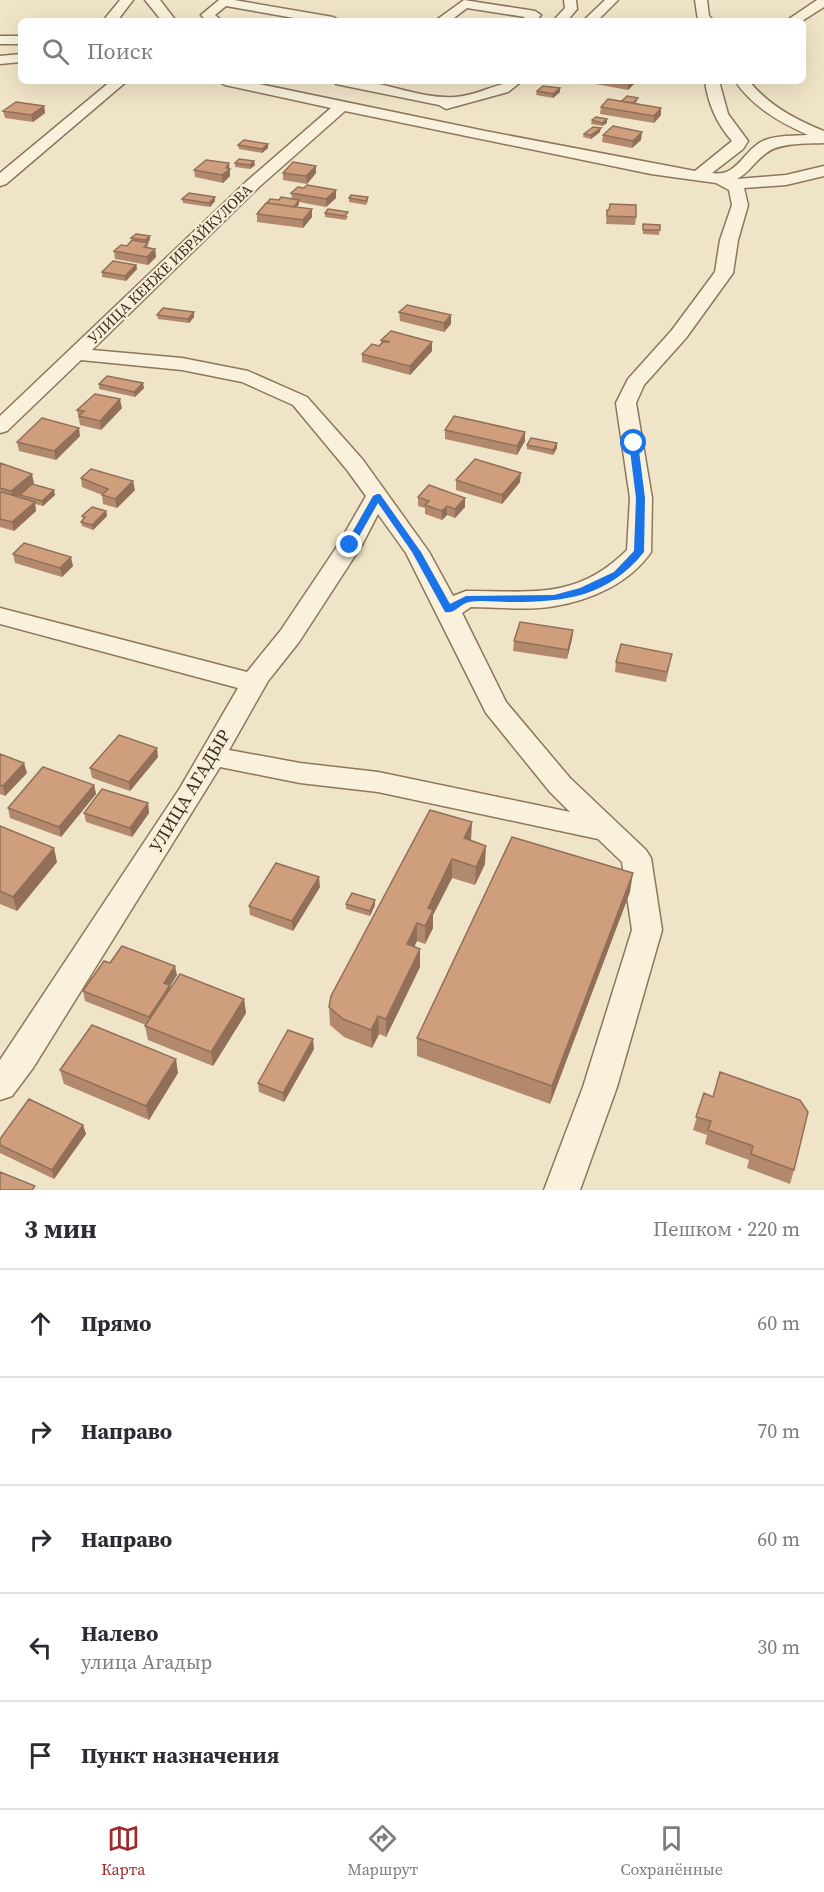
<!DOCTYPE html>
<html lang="ru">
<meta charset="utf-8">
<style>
:root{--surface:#fff;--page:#f2f2f3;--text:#2b2b33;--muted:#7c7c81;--line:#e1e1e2;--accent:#9e2a2b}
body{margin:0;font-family:"Source Serif 4",serif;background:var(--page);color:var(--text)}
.stop{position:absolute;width:18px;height:18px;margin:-14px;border:4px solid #1a73e8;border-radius:50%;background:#fff}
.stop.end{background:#1a73e8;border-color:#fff;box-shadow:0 2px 6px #0008}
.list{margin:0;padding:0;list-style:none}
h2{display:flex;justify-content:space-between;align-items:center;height:78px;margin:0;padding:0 24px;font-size:26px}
h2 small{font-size:20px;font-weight:400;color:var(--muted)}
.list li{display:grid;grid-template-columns:39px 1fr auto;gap:18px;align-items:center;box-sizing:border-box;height:108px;padding:0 24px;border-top:2px solid var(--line)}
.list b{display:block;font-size:22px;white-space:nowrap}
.list p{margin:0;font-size:20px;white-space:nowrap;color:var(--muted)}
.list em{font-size:20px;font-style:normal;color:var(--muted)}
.icon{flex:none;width:33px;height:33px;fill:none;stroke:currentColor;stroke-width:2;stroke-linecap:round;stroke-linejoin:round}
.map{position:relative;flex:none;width:824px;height:1190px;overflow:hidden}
.search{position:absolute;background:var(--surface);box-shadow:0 6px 24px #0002;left:18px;right:18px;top:18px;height:66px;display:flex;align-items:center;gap:15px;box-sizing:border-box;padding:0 21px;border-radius:9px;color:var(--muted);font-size:22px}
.sheet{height:618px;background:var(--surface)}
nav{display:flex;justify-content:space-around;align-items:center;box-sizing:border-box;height:84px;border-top:2px solid var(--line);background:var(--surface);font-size:16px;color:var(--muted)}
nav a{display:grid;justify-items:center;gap:3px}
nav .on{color:var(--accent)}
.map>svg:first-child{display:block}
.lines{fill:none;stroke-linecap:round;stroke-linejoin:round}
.minor-casing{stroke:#8d765c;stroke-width:3}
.minor{fill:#faf1dc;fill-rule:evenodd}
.wall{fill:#b2896c}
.shaded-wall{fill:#916f58}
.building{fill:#cf9f7d;stroke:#916f58;stroke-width:1.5}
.route{fill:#1a73e8}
.labels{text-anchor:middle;stroke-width:4.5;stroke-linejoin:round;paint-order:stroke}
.far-street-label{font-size:15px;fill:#3d2e20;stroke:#f7eed8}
.street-label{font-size:18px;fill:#3d2e20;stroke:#f7eed8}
</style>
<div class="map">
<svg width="824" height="1190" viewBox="0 0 824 1190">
<rect width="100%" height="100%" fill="#f0e4c8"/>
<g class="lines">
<g class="minor-casing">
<path id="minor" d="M120 0H133L117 21H103Z
M145 0H160L176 21H162Z
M219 0H234L333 17 340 21H311L226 6 215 15 222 21H207L201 15Z
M464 0 535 11 541 15 536 21H522L525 17 467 8 450 21H435Z
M564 0H576L577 9 567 21H553L565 8Z
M605 0H618L597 21H583Z
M695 0H707L709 16 714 21 698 20Z
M817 0H824V7L802 21H786Z
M0 36H21V44H0Z
M21 54V62L0 64V56Z
M111 81H127L6 184 0 186V173Z
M218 81H245L485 131 695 171 732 141C717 124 708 104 705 81H719L728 114 748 141 743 149 712 173C739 177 743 149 765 140 777 135 795 136 808 135 779 122 753 107 735 81H749C768 105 796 120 824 131V143C806 144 779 142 765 154 754 162 750 172 737 179L786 175 824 166V176L786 185 744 188 748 205 738 240 733 273 686 338 644 385 636 403 652 498 651 552C630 583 591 600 555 606 530 611 497 607 471 607L462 613 506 702 570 778 646 850 651 858 662 930 617 1087 580 1190H544L583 1087 632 930 622 862 598 839 378 792 300 783 220 767 33 1068 12 1096 0 1100V1060L180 788 238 688 0 624V608L247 672 281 630 338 545 366 496 347 470 293 405 242 382 182 370 81 360 7 431 0 433V416L247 181 331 108 225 85ZM345 111 651 174 716 183 729 190 732 205 720 240 715 272 672 330 628 379 616 403 630 498 627 550C577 600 532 591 466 591L453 596 429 552 363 460 307 397 248 371 182 358 92 350 259 187ZM378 514 406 553 486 713 550 792 570 812 378 772 300 763 229 750 268 681 299 642 362 545Z
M334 81C343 81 353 80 362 81 393 85 423 99 455 97 478 96 499 81 522 81L508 92 446 109 439 105 336 84Z"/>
</g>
<use href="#minor" class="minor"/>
</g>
<path class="wall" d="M590 81H637L628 90 590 83Z
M537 91 560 92 553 98 536 95Z
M638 98 637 101 636 103 661 115 654 123 600 114 601 107Z
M44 106 45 113 33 122 5 118 3 111Z
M592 120 607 123 602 126 591 124Z
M600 132 591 139 583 137 584 134Z
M603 135 641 140 632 148 602 142Z
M238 145 268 148 262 153 239 149Z
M229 163 230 176 223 183 195 177 194 170Z
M235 163 255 165 250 169 235 167Z
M316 166V173L307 184 283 180V173Z
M336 190V198L326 207 299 202V204L297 207 312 217 303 228 257 222V214L279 200 292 199 291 193Z
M368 197V201L366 205 349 202V198Z
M182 199 215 201 210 207 183 203Z
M610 204 636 217 635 225 606 224 607 210H609Z
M325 213 348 216 346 220 325 217Z
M643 224 660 225 659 235 643 234Z
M131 238 150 240 147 243H148V248L155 249 156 257 148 265 115 259 114 251 127 246 132 241Z
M136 265 137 269 126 281 102 277V272Z
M194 312V317L189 323 158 319 157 315Z
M399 312 451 324 444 332 400 321Z
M381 340 432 342V351L410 375 362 362V354L379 346 381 343Z
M99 384 144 388 135 397 99 389Z
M122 408 101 430 80 425 77 410Z
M445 430 525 432V441L517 455 445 439Z
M80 436 56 460 19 451 17 442Z
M527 445 557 448 553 455 527 449Z
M0 463 34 483 33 484 55 495 43 506 35 504 36 511 14 531 0 527Z
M81 478 135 490 117 508 103 504 102 495 82 487Z
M456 480 520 482 502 504 456 490Z
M418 497 465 507 455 518 447 515 442 520 425 514V508L418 506Z
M106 511 107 516 93 530 82 526 81 522 83 519 82 516Z
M13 554 73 566 62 577 15 563Z
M573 630 572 639 567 659 513 651 514 641Z
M672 654 666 682 615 672 616 662Z
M0 754 27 773 5 796 0 794Z
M158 757 130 791 92 778 90 768Z
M94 785 96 794 61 837 10 818 8 808Z
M148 803 149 813 132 837 86 822 84 813Z
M430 810 471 841 485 864 475 885 452 878 433 915V928L425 944 417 941 414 947 420 967 386 1037 379 1034 372 1048 344 1037 330 1025 329 1007Z
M0 826 57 862 17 911 0 904Z
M320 887 293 931 250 915 249 906Z
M630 892 550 1104 417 1056V1038Z
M346 904 375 905 370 916 346 909Z
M110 963 177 975 170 986 171 988 244 999 246 1013 213 1066 148 1040 145 1026 146 1025 85 1001 83 991Z
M314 1049 284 1102 259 1092 258 1083Z
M60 1070 178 1073 149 1120 64 1084Z
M704 1093 794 1170 790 1184 747 1168 749 1160 705 1144 707 1135 693 1130Z
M83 1125 86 1134 54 1179 0 1153V1139Z"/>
<path class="shaded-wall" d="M630 81H637L628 90V83Z
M560 88V92L553 98V94Z
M44 106 45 113 33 122 31 115Z
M661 108V115L654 123V116Z
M607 119V123L602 126V123Z
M601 128 600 132 591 139V135Z
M642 132 641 140 632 148 633 141Z
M268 144V148L262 153V149Z
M254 161 255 165 250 169V165Z
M229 163 230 176 223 183 222 175 226 168Z
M316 166V173L307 184 306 176Z
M336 190V198L326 207V199Z
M215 197V201L210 207 209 203Z
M299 200V204L293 212V208Z
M312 209V217L303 228V220Z
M150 236V240L145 244V240Z
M155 249 156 257 148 265 147 257Z
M136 265 137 269 126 281 125 276Z
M194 312V317L189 323 188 319Z
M451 315V324L444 332V323Z
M432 342V351L410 375V366Z
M143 383 144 388 135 397 134 392Z
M120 399 122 408 101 430 100 421Z
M79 428 80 436 56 460 54 451Z
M525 432V441L517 455V446Z
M557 443V448L553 455V450Z
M521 473 520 482 502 504V495Z
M32 474 34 483 13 500 11 491Z
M133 481 135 490 117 508 115 499Z
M54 490 55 495 43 506 42 501Z
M465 498V507L455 518V509Z
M35 502 36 511 14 531 12 522Z
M447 506V515L442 520V511Z
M106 511 107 516 93 530 92 525Z
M71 557 73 566 62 577 60 568Z
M573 630 572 639 567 659 568 650Z
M157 748 158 757 130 791 129 782Z
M24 763 27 773 5 796 3 786Z
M94 785 96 794 61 837 59 827Z
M148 803 149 813 132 837 130 828Z
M472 822 471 841 464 838Z
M486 846 485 864 475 885 476 867Z
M54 848 57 862 17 911 13 897Z
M452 859V878L433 915V928L425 944V926L428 908Z
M633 873 630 892 550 1104 552 1086Z
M319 877 320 887 293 931 292 921Z
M375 900V905L370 916V911Z
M417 923V941L407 963V944Z
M420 949V967L386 1037V1019Z
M175 966 177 975 170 986 172 995 151 1026 149 1017 164 983Z
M244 999 246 1013 213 1066 211 1052Z
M378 1016 379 1034 372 1048 371 1030Z
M313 1039 314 1049 284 1102 283 1093Z
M176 1059 178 1073 149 1120 146 1106Z
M83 1125 86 1134 54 1179 52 1170Z"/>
<path class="building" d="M543 86 560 88 553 94 537 91Z
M627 96 638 98 633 103 622 101Z
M608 99 661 108 654 116 601 107Z
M16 102 44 106 31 115 3 111Z
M596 117 607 119 602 123 592 120Z
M613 126 642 132 633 141 603 135Z
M593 127 601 128 591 135 584 134Z
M244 140 268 144 262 149 238 145Z
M239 159 254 161 250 165 235 163Z
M206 160 229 163 226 168 230 169 222 175 194 170Z
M293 162 316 166 306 176 283 173Z
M307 185 336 190 326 199 291 193 298 187 304 188Z
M189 193 215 197 209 203 182 199Z
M351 195 368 197 366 201 349 198Z
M281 197 299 200 294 207 267 203 270 199 279 200Z
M266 203 312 209 303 220 257 214Z
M610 204 636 205V217L607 216V210H609Z
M328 209 348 212 345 216 325 213Z
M643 224 660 225V230H643Z
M136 234 150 236 145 240 131 238Z
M132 240 148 243 144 247 155 249 147 257 114 251 121 245 127 246Z
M113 261 136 265 125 276 102 272Z
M407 305 451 315 444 323 399 312Z
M163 308 194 312 188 319 157 315Z
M391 331 432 342 410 366 362 354 372 344 379 346 383 342H390L381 340Z
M107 376 143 383 134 392 99 384Z
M95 394 120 399 100 421 79 416 84 411 77 410Z
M454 416 525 432 517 446 445 430Z
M42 418 79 428 54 451 17 442Z
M531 438 557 443 553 450 527 445Z
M475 459 521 473 502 495 456 480Z
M0 463 32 474 11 491 0 488Z
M91 469 133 481 115 499 102 495 108 489 81 478Z
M32 484 54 490 42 501 20 495Z
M429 485 465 498 455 509 447 506 442 511 425 505 429 501 418 497Z
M2 492 35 502 12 522 0 519V493Z
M92 507 106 511 92 525 81 522 85 517 82 516Z
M24 543 71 557 60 568 13 554Z
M520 622 573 630 568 650 514 641Z
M621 644 672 654 667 672 616 662Z
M119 735 157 748 129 782 90 768Z
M0 754 24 763 3 786 0 785Z
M43 767 94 785 59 827 8 808Z
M102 789 148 803 130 828 84 813Z
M430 810 472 822 464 838 486 846 476 867 452 859 428 908 433 910 425 926 417 923 407 944 420 949 386 1019 378 1016 371 1030 343 1019 329 1007 331 996Z
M0 826 54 848 13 897 0 891Z
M512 837 633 873 552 1086 417 1038Z
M276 863 319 877 292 921 249 906Z
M352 893 375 900 370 911 346 904Z
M122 946 175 966 164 983 170 985 149 1017 83 991 104 961 110 963Z
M180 974 244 999 211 1052 145 1026Z
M92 1025 176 1059 146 1106 60 1070Z
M288 1030 313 1039 283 1093 258 1083Z
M720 1072 800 1100 808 1112 794 1170 751 1154 753 1146 708 1130 711 1121 696 1117 704 1093 713 1097Z
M29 1099 83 1125 52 1170 0 1145V1139Z
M0 1172 35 1186 32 1190H0Z"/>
<path class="route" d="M634 440 638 443 645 498 644 552C608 597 565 602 511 602 498 602 482 600 469 602 460 604 455 614 445 612L412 552 378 503 353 547 345 545 373 496 377 494H380L421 552 450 604 466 596 554 595 580 588 614 572 634 551 636 498 629 443Z"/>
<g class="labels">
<g class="far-street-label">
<text transform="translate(170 264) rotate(-44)" y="5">УЛИЦА КЕНЖЕ ИБРАЙКУЛОВА</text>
</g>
<g class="street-label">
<text transform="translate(190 791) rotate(-59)" y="6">УЛИЦА АГАДЫР</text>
</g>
</g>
</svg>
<div class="stop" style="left:634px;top:443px"></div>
<div class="stop end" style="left:350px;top:545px"></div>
<div class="search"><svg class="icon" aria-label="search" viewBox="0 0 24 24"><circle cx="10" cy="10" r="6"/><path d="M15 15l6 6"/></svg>Поиск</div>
</div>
<section class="sheet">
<h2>3 мин<small>Пешком · 220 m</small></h2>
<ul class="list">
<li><svg class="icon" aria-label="ahead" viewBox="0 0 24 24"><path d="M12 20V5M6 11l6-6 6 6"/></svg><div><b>Прямо</b></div><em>60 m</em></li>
<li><svg class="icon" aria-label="right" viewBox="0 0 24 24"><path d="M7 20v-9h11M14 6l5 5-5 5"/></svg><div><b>Направо</b></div><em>70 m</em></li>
<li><svg class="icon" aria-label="right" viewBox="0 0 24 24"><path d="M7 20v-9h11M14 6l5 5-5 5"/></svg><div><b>Направо</b></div><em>60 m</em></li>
<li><svg class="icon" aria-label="left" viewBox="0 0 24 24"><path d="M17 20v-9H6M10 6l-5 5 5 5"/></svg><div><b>Налево</b><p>улица Агадыр</p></div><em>30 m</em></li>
<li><svg class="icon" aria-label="arrive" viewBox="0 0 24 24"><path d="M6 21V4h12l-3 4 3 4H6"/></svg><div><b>Пункт назначения</b></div></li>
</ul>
</section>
<nav>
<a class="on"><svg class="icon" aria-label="map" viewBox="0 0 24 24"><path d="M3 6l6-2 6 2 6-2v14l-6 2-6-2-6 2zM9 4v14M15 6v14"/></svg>Карта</a>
<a><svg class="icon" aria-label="directions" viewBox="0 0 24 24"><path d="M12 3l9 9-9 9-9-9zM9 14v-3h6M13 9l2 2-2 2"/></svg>Маршрут</a>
<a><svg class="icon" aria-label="saved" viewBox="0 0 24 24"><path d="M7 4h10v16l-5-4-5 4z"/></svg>Сохранённые</a>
</nav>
